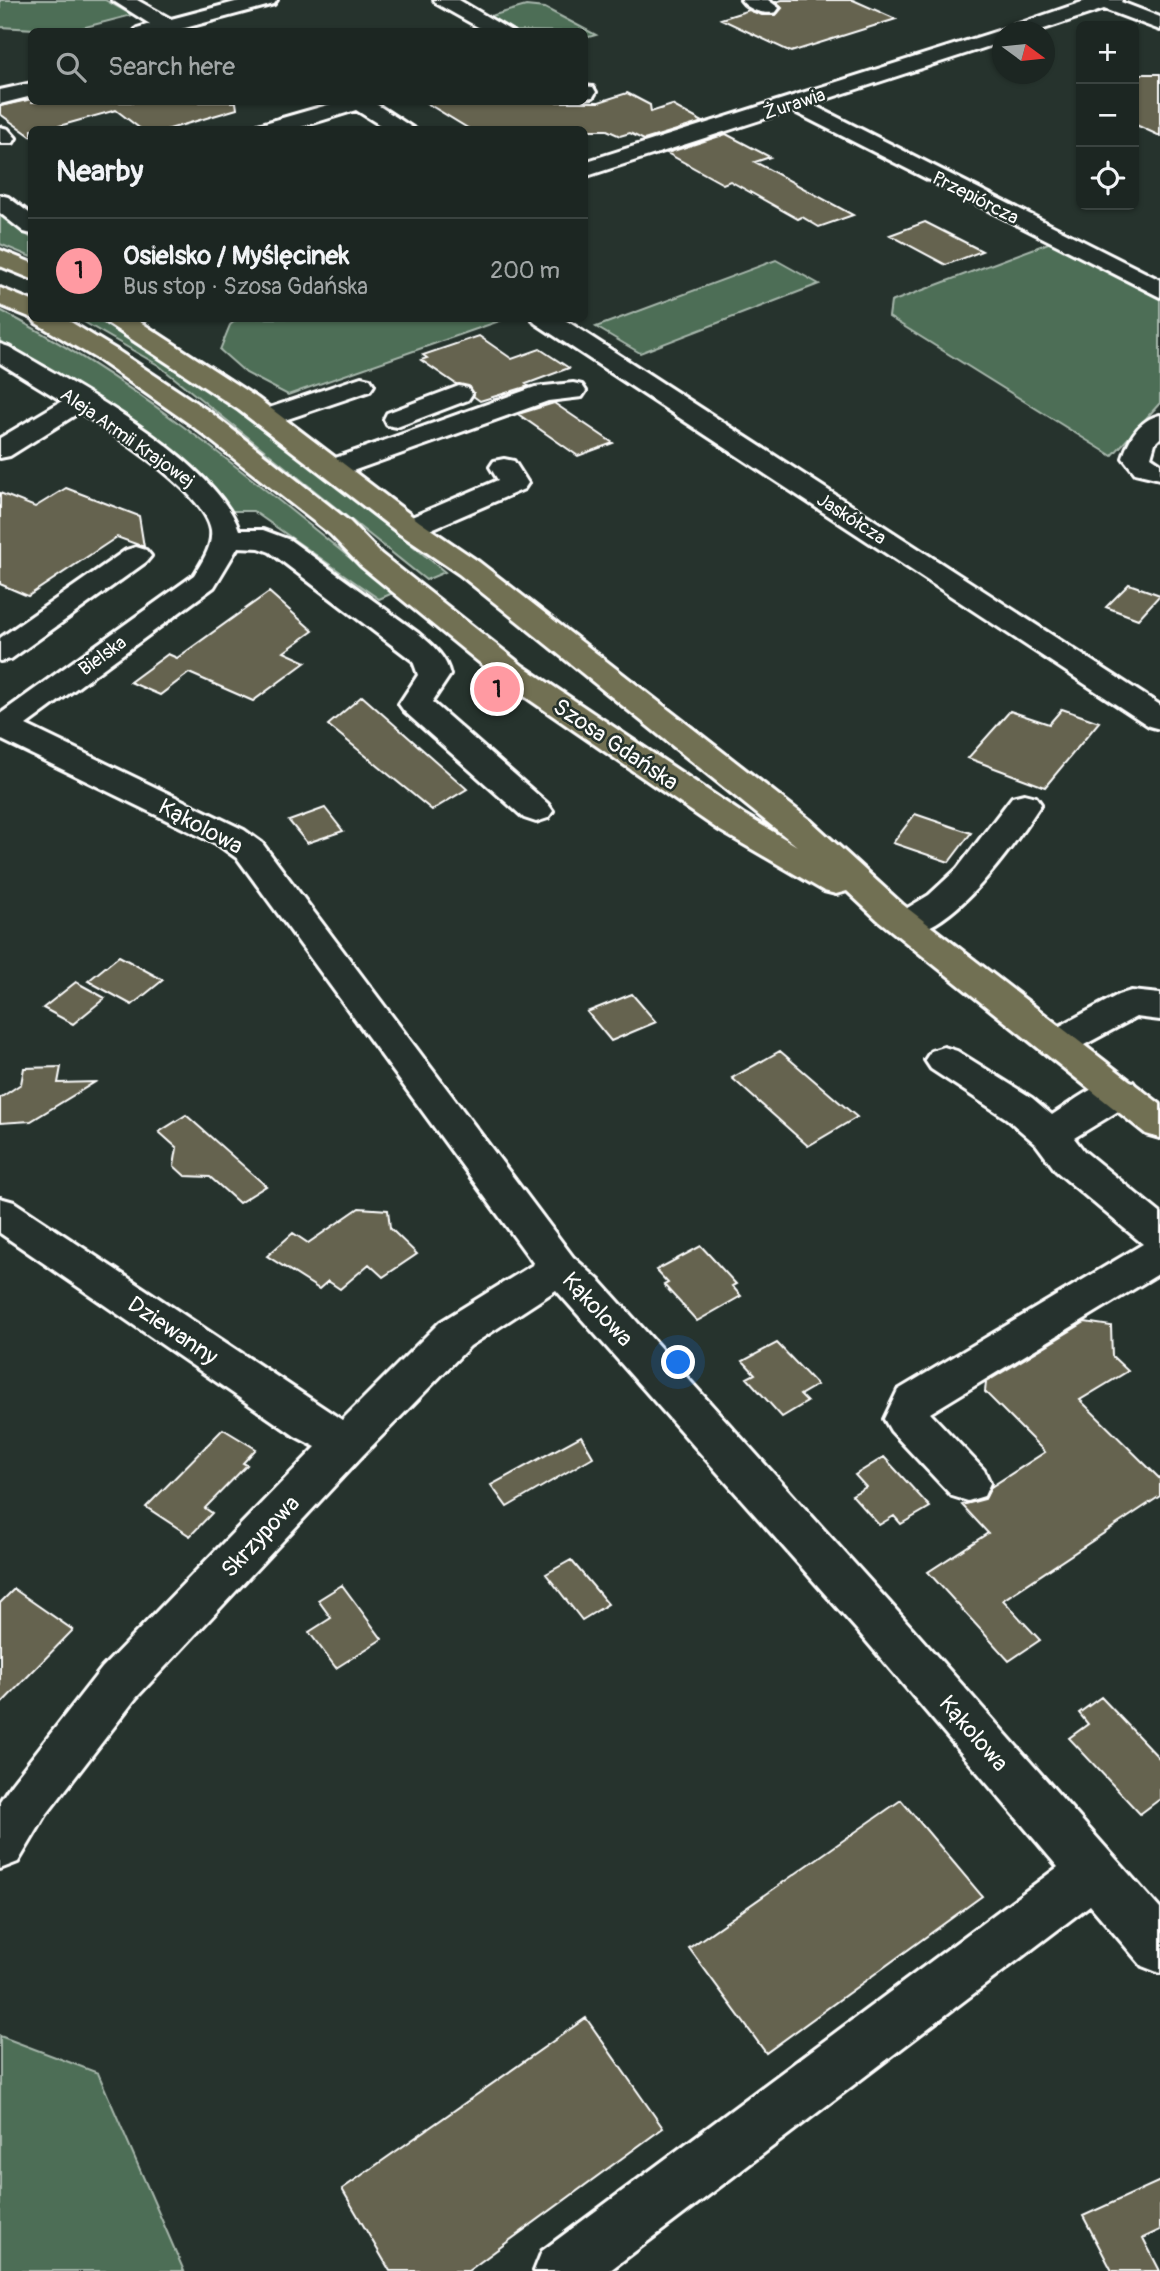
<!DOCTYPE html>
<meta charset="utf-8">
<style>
:root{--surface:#1c2622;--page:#252e2a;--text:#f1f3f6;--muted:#a0a5a5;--line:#3a4340;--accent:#ff9aa2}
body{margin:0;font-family:Pangolin,sans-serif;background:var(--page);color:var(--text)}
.controls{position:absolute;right:21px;top:21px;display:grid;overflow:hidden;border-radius:10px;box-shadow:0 2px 5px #0004}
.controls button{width:63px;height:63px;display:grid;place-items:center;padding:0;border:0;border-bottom:2px solid var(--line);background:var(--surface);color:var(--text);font:35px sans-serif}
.compass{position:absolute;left:992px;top:21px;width:63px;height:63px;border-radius:50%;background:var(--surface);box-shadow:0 2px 5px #0004;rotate:105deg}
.you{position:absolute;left:679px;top:1363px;width:24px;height:24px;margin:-18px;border:5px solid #fff;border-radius:50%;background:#1a73e8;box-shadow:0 0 0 10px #1a73e833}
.badge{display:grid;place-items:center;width:46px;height:46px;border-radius:50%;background:var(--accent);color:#111;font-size:23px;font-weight:700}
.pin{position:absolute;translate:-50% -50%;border:4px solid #fff;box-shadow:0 2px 7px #0006}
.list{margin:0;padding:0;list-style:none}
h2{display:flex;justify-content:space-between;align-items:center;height:91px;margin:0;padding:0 28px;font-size:30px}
h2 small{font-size:23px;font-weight:400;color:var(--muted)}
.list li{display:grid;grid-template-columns:46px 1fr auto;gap:21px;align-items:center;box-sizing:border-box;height:105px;padding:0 28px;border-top:2px solid var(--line)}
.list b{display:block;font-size:26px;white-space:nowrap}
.list p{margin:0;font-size:23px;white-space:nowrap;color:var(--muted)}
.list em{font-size:23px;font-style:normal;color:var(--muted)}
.icon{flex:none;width:38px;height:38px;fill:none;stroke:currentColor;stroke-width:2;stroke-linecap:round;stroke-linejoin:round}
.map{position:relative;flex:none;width:1160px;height:2271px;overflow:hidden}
.search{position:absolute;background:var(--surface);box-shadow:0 2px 5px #0004;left:28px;top:28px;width:560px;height:77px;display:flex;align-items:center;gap:18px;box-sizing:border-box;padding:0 24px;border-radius:10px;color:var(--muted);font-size:26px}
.panel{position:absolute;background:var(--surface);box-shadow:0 2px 5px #0004;left:28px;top:126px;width:560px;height:196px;border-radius:10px}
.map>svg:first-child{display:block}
.green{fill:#4e6e57;stroke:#a6b6ab;stroke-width:2}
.building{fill:#65644f;stroke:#fff;stroke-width:2}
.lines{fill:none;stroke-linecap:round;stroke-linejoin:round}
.minor-casing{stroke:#fff;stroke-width:6}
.major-casing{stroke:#fff;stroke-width:6}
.minor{fill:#26332d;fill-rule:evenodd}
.major{fill:#716f52;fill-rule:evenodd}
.labels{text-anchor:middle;stroke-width:5;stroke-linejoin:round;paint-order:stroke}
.far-street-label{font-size:19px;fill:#fff;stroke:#26332d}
.street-label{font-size:23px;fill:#fff;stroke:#26332d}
</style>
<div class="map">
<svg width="1160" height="2271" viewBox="0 0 1160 2271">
<rect width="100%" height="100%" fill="#26332d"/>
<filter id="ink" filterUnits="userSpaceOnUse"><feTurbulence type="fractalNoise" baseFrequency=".0143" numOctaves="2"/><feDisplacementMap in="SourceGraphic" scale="14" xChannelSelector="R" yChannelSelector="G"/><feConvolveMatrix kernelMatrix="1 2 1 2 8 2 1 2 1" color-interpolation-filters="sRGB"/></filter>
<g filter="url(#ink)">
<path class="green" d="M0 0H105L132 15 70 31 0 27Z
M526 6 545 8 596 35 585 38 584 32 514 31 487 17Z
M0 213 31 238V257L0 244Z
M1051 242 1160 298V403L1112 456 889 317 891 302Z
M776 260 819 284 640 353 596 327Z
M0 310C144 385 267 491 393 593L379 599 253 511H231L212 489 88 397 0 342Z
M79 319H96C221 389 334 481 445 572L426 580 158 365Z
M237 319V318L505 319 288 395 246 373 220 350 230 325Z
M0 2036 98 2073 184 2271H0Z"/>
<path class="building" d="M782 0H853L896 19 791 52 721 19 749 10 762 15H776L782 8 775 2Z
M1134 74H1160V136L1134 124Z
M627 93 650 105 651 112 672 105 703 122 644 140 630 133 620 136 607 130H471L425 102H599Z
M32 99V102H236L237 109 166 130H142L116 110 45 130H32V137L0 114V106Z
M726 134 770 157 755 162 853 215 819 227 802 217 798 219 730 181 723 184 667 153Z
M925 222 982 251 946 265 890 235Z
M479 336 512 359 540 349 569 368 526 384 529 386 480 401 473 396 470 387 456 384 421 360 427 358 423 355Z
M554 403 613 443 578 456 518 414Z
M66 488 139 516 144 547 117 537 28 596 0 584V493L35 507Z
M1129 584 1160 595 1138 619 1106 607Z
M269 592 313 631 284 652 306 662 253 701 189 673 160 695 130 682 168 654 177 658Z
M362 696 467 789 432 810 328 725Z
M1062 709 1099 722 1045 787 968 758 1010 711 1049 724Z
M325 808 343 831 307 843 289 821Z
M915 814 971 833 949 862 893 843Z
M119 956 163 980 132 1005 88 981Z
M76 982 105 998 73 1024 43 1008Z
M632 994 656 1022 611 1041 587 1012Z
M780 1051 838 1101 857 1117 808 1146 732 1078Z
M61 1067 58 1083 95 1082 31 1121 0 1123V1098L21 1084 24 1068Z
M186 1115 266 1186 239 1203 210 1177 185 1176 174 1166 177 1148 159 1132Z
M359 1208 388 1210 390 1228 417 1254 383 1277 369 1264 340 1289 328 1281 319 1289 267 1256 293 1233 308 1243Z
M701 1246 736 1284 732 1286 741 1296 697 1321 664 1285 668 1283 656 1270Z
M1085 1322 1111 1326 1112 1356 1128 1371 1080 1400 1160 1479V1496L1003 1600 1040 1640 1009 1661 928 1572 988 1533 962 1505 985 1499 991 1487 1045 1452 985 1392 986 1382Z
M777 1343 817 1385 800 1395 807 1402 782 1417 747 1378 755 1374 743 1361Z
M223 1429 256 1449 243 1463 247 1465 205 1508 212 1513 190 1536 146 1507Z
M581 1436 593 1457 507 1507 491 1485Z
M884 1457 930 1507 901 1524 894 1516 879 1525 852 1495 866 1487 855 1475Z
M571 1560 608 1604 582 1620 546 1574Z
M342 1585 382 1639 336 1668 309 1632 331 1618 318 1600Z
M14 1589 73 1630 0 1705V1603Z
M1101 1697 1160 1759V1799L1140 1814 1069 1738 1088 1724 1079 1713Z
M901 1800 982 1896 766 2053 689 1948Z
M586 2018 663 2128 468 2271H390L342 2189Z
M1160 2181V2230L1143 2238 1160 2271H1112L1083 2216Z"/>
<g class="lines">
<g class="minor-casing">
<path id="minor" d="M112 0H137L171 19 243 0H277L274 4 170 32H134L137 28 150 24Z
M434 0H459L513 32H487L437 4Z
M741 0H768L779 8 776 12C765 15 748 10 741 0Z
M1088 0H1122L1121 2 1160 17V30L1104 9 1035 32H1002V42L811 104 1160 280V297L791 110 584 177V162L1004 29Z
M32 83V96L0 104V90Z
M584 86 593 87 596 92 593 97 584 98Z
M338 102H373L416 130H388L356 110 291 130H255L258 125Z
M0 127 8 129 16 138 13 143H0Z
M0 195 8 197 32 215V234L24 232 0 213Z
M532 318H562L1160 705V729L1149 726 535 323Z
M0 344 9 347C72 383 216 460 239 530H263L290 540 418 633C432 645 446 656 450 675L432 702 548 804 553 811 548 818 536 822 524 818 404 711 399 704 418 675 413 661 270 552 259 548 238 547 214 587 26 725 244 830 262 843 573 1257 601 1282 889 1602 1160 1909V1973L1142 1966 1090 1905 609 2271H534L542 2251 1058 1867 857 1630 556 1290 470 1346 362 1456 136 1698 46 1815 18 1862 0 1869V1801L12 1783 102 1668 316 1447 295 1436 0 1233V1198L14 1202 342 1420 440 1322 534 1264 238 859 220 846 0 739V714L194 575C202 562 213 546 211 530 205 492 113 434 80 412L10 456 0 458V438L62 401 0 363Z
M361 377 370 379 374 385 370 391 267 426 257 424 254 418 257 412Z
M573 383 582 385 586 391 582 397 548 401 344 474 334 476 324 474 320 468 324 462 535 387Z
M459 386 468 388 472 394 468 400 397 427 387 425 384 419 387 413Z
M1160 415V438L1155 443 1151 457 1160 463V479L1135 473 1123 458C1129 438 1139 420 1160 415Z
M504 459 514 461 528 483 524 489 420 534 410 537 400 534 396 528 400 522 498 480 490 467 494 461Z
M136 547 146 550 151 556 146 562 11 659 0 661V638L126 550Z
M1024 794 1036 797 1041 804C1016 842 945 947 894 932L888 924 894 916 929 895 957 869 1012 797Z
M1131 991 1160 994V1020L1136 1017 1071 1052 1058 1056 1045 1052 1039 1043 1045 1034 1118 995Z
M944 1047 957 1051 1032 1098 1052 1115C1076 1100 1105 1074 1133 1082L1139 1092 1133 1102 1074 1138 1084 1151 1160 1213V1273L930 1413 984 1470 990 1483 984 1496 968 1501 952 1496 891 1431 884 1419 898 1390 1143 1244 1056 1171 1036 1144 1006 1118 931 1069 925 1060 931 1051Z"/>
</g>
<g class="major-casing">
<path id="major" d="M0 250 32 263V279L0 266Z
M0 288 32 301V318L0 305Z
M33 318H64L115 349 210 412 350 522 381 554 523 666 743 814 797 846 459 574 400 534 239 410 107 323 104 318H134L257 398 420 522 479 562 810 820 902 904 1160 1104V1138L1146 1134 878 920 847 891 836 894 824 891 719 830 501 680 361 566 330 534 190 424 97 359 36 323Z"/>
</g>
<use href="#minor" class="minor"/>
<use href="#major" class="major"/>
</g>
</g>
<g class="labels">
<g class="far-street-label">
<text transform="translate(794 103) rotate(-18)" y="7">Żurawia</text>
<text transform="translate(976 197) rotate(27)" y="7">Przepiórcza</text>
<text transform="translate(128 437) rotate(35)" y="7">Aleja Armii Krajowej</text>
<text transform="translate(852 518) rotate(33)" y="7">Jaskółcza</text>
<text transform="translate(102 655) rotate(-36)" y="7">Bielska</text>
</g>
<g class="street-label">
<text transform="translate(616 744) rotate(34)" y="8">Szosa Gdańska</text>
<text transform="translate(201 826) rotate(28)" y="8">Kąkolowa</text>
<text transform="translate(598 1309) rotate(47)" y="8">Kąkolowa</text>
<text transform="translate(173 1330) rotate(34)" y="8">Dziewanny</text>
<text transform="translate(260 1536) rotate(-47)" y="8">Skrzypowa</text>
<text transform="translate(974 1733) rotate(49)" y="8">Kąkolowa</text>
</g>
</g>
</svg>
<div class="controls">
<button>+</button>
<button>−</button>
<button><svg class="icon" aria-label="locate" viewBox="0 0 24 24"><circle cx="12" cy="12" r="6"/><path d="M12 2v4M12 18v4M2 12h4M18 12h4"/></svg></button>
</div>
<svg class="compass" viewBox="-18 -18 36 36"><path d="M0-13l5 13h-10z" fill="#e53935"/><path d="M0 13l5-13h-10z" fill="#a0a5a5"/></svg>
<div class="you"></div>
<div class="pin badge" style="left:497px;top:689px">1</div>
<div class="search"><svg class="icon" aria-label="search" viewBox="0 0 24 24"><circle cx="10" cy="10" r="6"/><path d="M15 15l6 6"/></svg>Search here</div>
<section class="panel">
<h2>Nearby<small></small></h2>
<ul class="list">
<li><span class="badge">1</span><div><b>Osielsko / Myślęcinek</b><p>Bus stop · Szosa Gdańska</p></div><em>200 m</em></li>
</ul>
</section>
</div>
